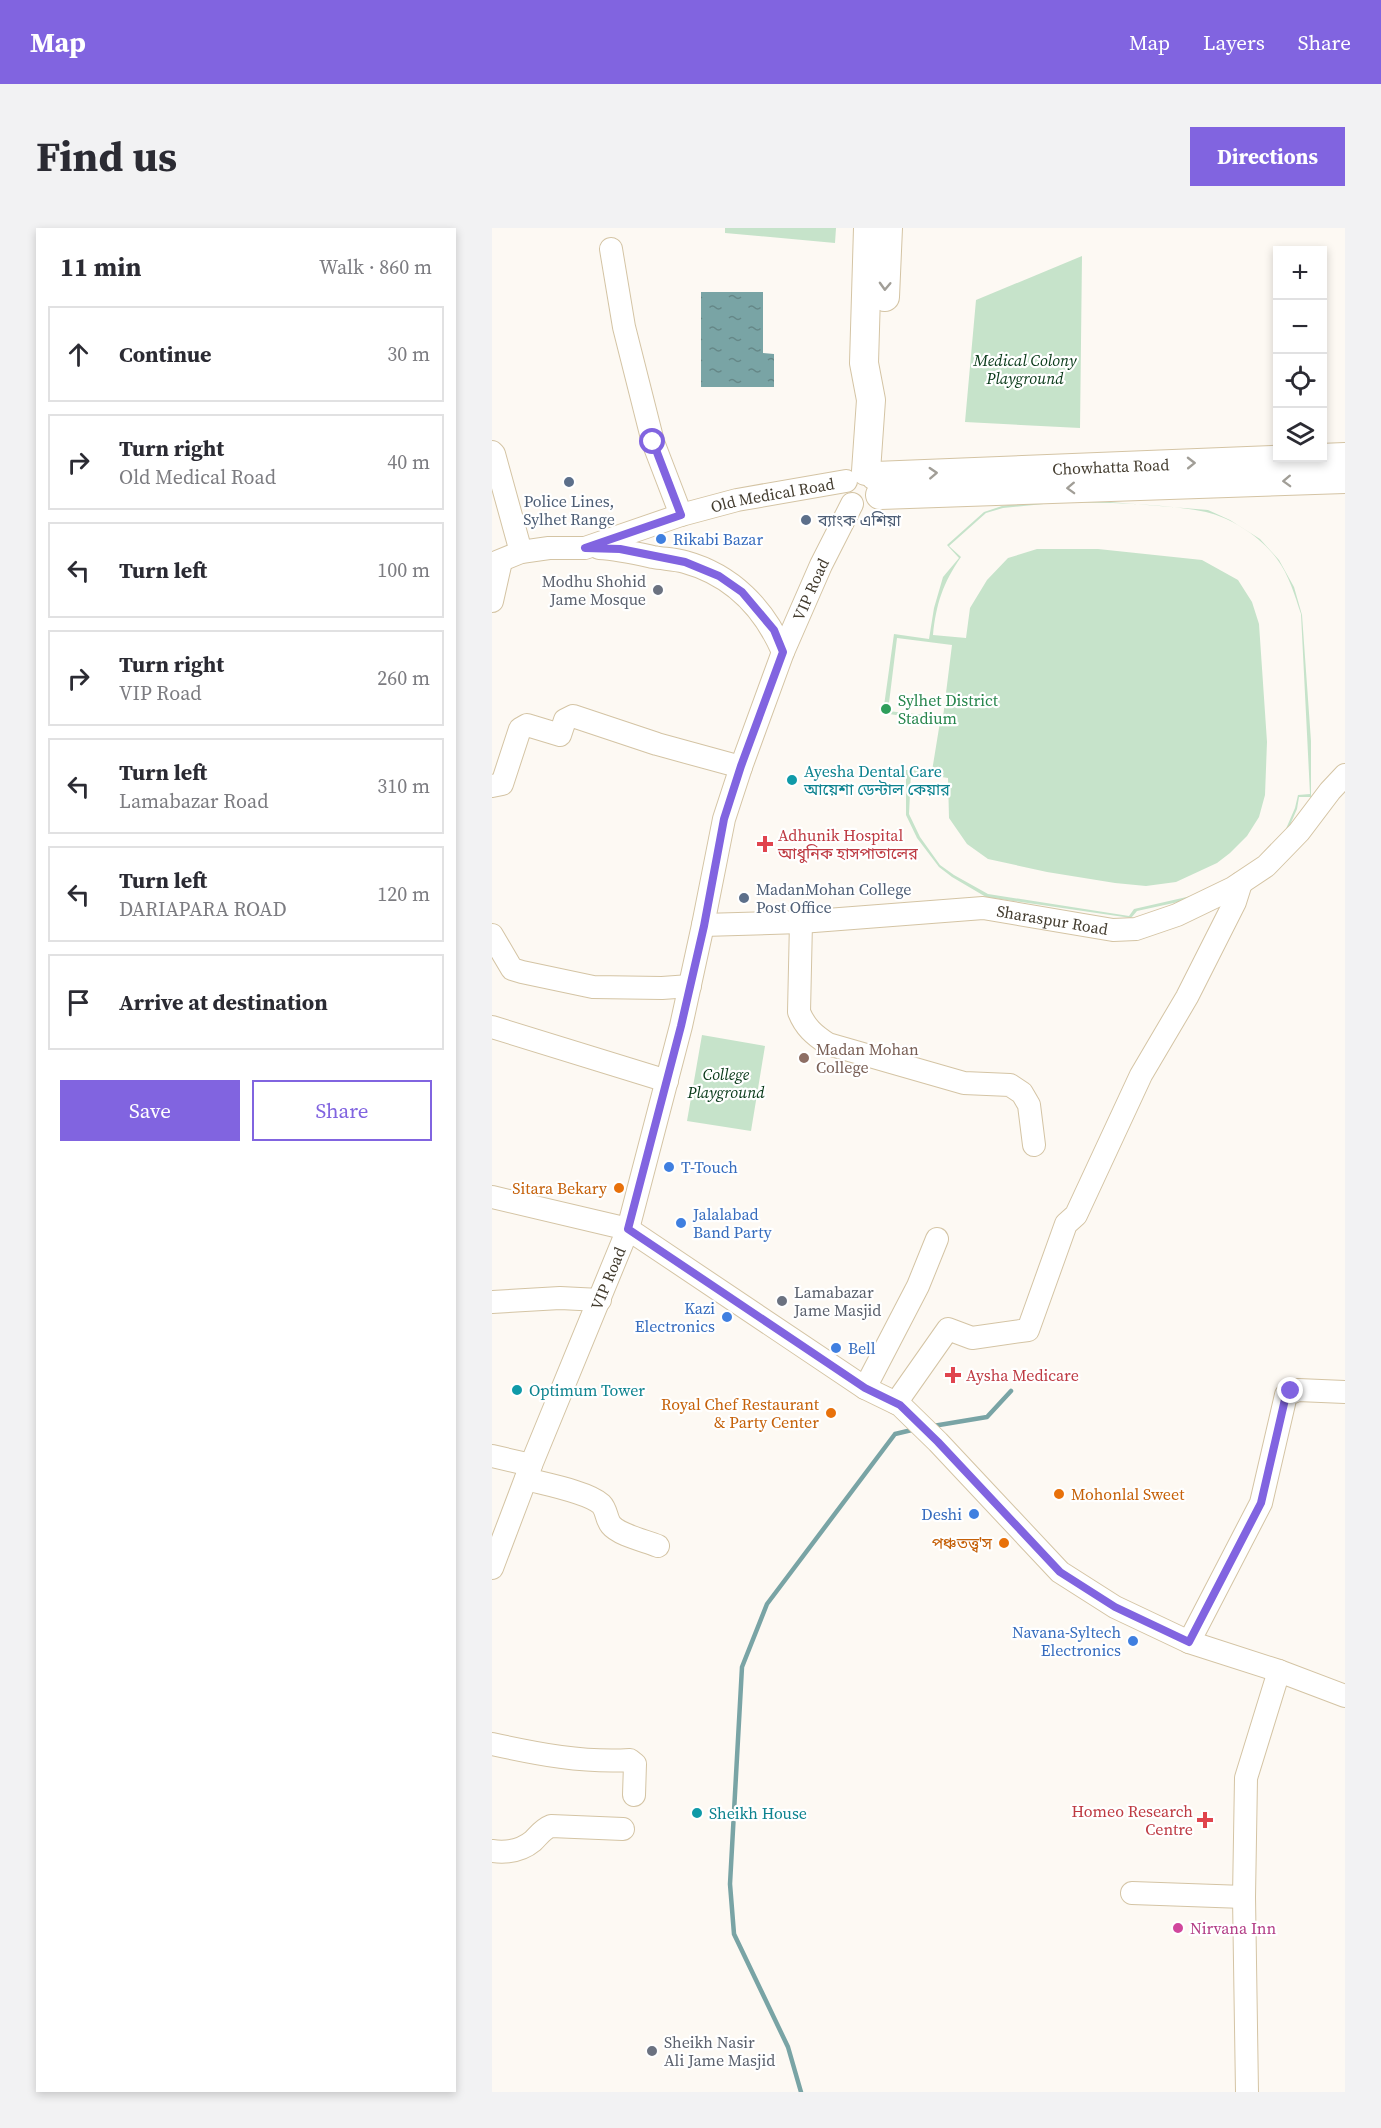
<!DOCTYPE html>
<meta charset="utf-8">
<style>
:root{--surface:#fff;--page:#f2f2f3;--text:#2b2b33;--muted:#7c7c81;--line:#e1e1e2;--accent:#8164e0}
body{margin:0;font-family:"Source Serif 4","Noto Sans Bengali",serif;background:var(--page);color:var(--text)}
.controls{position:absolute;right:18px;top:18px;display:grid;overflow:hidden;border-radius:0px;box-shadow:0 3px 9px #0003}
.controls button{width:54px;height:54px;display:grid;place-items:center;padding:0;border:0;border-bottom:2px solid var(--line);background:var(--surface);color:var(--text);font:30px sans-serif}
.stop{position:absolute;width:18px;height:18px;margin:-14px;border:4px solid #8164e0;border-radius:50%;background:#fff}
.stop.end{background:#8164e0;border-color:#fff;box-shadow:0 2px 6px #0008}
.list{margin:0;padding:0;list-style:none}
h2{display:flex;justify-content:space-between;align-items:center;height:78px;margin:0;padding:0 24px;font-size:26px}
h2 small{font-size:20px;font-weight:400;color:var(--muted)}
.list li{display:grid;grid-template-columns:39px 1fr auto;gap:18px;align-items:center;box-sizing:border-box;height:96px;margin:0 12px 12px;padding:0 12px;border:2px solid var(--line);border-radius:0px}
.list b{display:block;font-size:22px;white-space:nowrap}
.list p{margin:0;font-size:20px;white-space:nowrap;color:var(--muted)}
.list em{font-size:20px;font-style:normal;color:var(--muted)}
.actions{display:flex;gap:12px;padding:18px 24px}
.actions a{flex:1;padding:14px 0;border:2px solid var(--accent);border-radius:0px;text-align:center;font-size:21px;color:var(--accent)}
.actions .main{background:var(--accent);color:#fff}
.icon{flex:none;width:33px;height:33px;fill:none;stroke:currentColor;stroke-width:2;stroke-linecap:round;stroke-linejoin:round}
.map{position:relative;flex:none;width:853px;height:1864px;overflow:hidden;border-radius:0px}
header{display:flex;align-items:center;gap:36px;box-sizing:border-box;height:84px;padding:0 30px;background:var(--accent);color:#fff}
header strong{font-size:28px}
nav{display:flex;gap:33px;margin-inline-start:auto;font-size:21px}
.intro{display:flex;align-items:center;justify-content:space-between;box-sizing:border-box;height:144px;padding:0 36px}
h1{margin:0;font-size:42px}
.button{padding:15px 27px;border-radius:0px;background:var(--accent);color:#fff;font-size:21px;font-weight:700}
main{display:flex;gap:36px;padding:0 36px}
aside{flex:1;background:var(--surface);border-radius:0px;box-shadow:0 3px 9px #0003}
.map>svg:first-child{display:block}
.green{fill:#c6e3ca;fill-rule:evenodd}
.water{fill:url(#water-ripples)}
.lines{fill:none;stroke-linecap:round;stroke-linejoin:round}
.stream{stroke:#79a4a5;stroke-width:4.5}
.minor-casing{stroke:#d4c4a4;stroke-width:24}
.major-casing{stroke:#d4c4a4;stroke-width:30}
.minor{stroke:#fff;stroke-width:22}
.major{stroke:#fff;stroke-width:28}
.oneway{stroke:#a19e97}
.route{stroke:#8164e0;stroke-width:8}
.service-dot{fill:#5c6f8a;stroke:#fff;stroke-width:2}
.shop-dot{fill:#3f7fe0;stroke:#fff;stroke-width:2}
.worship-dot{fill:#6b7280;stroke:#fff;stroke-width:2}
.leisure-dot{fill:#2e9e5b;stroke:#fff;stroke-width:2}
.culture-dot{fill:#0f9aa8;stroke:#fff;stroke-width:2}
.health-dot{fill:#e0444e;stroke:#fff;stroke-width:2}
.education-dot{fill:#8d6e63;stroke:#fff;stroke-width:2}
.food-dot{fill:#e8710a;stroke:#fff;stroke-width:2}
.hotel-dot{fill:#d1479c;stroke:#fff;stroke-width:2}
.labels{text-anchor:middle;stroke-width:4.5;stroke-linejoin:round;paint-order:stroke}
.park-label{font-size:16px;font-style:italic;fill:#073817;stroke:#fff}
.street-label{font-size:16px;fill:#433c2f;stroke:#fff}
.service-label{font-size:16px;fill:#4e5e75;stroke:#fff;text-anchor:start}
.shop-label{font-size:16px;fill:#366cbe;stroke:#fff;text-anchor:start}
.worship-label{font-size:16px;fill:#5b616d;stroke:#fff;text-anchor:start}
.leisure-label{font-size:16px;fill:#27864d;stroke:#fff;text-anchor:start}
.culture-label{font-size:16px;fill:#0d838f;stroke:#fff;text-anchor:start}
.health-label{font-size:16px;fill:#be3a42;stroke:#fff;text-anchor:start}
.education-label{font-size:16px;fill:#785e54;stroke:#fff;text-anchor:start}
.food-label{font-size:16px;fill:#c56008;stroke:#fff;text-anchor:end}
.hotel-label{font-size:16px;fill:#b23c85;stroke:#fff;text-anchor:start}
</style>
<header>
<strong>Map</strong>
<nav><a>Map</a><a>Layers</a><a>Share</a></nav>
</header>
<div class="intro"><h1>Find us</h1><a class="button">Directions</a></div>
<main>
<aside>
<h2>11 min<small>Walk · 860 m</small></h2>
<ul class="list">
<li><svg class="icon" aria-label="ahead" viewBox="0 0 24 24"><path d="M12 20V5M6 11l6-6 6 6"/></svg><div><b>Continue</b></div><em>30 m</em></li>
<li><svg class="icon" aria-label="right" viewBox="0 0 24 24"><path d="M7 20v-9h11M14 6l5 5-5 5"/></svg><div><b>Turn right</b><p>Old Medical Road</p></div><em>40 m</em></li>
<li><svg class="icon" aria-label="left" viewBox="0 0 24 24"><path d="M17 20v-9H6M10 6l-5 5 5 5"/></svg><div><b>Turn left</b></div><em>100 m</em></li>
<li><svg class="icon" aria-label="right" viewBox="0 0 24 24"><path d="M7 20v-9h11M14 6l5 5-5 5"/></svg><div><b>Turn right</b><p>VIP Road</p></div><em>260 m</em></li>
<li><svg class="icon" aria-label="left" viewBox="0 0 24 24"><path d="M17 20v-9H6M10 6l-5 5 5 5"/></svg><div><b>Turn left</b><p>Lamabazar Road</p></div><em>310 m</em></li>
<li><svg class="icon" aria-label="left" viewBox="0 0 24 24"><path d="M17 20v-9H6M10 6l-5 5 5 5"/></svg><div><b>Turn left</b><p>DARIAPARA ROAD</p></div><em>120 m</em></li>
<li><svg class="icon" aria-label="arrive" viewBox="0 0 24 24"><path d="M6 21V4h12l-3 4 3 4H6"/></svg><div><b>Arrive at destination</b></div></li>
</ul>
<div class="actions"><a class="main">Save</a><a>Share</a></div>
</aside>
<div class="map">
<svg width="853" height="1864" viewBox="0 0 853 1864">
<defs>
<pattern id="water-ripples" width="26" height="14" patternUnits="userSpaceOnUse" patternTransform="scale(1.5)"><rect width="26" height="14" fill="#79a4a5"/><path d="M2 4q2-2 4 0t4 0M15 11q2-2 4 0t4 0" fill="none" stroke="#658787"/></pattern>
</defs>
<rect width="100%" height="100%" fill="#fdf9f3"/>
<path class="green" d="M233 0H344L343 15 233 5Z
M590 28 588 200 473 194 484 72Z
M547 272 606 273 716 282 738 292 768 311 787 332 802 359 810 387 819 513V569H807L805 581 794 606 755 644 700 671 645 683 639 690 494 669 460 649 447 639 425 610 414 587V542L440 543 448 494 391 485 402 406 437 411 442 380 451 349 467 330 455 317 492 284 510 278ZM572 274C618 275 669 275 714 284 740 290 770 310 785 331 797 347 803 368 809 386L818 566 806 567 803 580 793 603 755 642 699 668 642 681 637 688 496 666 462 647 448 637 428 609 417 586 419 544 456 550 457 590 475 616 496 631 555 644 623 655 654 658 684 654 725 635 738 625 755 608 767 589 773 567 775 514 767 396 760 374 746 352 710 332 606 321H545L516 330 495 352 478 380 474 410 441 407C444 376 451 355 469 329L457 318 494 285 511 280ZM405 410 460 417 451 489 396 483Z
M210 807 273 818 259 903 195 893Z"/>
<path class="water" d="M209 64H271V125L282 126V159H209Z"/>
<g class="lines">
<path class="stream" d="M441 1198 495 1189 519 1163
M309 1864 296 1819 242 1706 238 1656 250 1439 275 1376 403 1206 424 1201"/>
<g class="minor-casing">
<g id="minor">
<path d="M119 21 132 99 161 214 189 287"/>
<path d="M0 224 2 226 29 324"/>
<path d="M107 320C126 321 143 325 161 329 172 331 183 331 193 334 240 347 272 380 291 424"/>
<path id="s1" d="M0 336 29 324 57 320H93L189 287 245 272 354 253"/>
<path d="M0 373 9 333"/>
<path d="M0 558 10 556 28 501 35 497 68 507 73 492 81 488 165 516 249 539"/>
<path d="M309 694 307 784C313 799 322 807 336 816L472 855 518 857 530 865 537 877 542 917"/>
<path id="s2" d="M211 697 309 694 491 680 621 702 644 701 685 687 741 660 774 638 807 604 838 563 853 547"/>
<path d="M0 707 20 741 30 744 101 759 170 760 198 758"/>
<path d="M0 799 175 853"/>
<path d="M0 969 136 1001 373 1160 408 1177 446 1214 568 1344 623 1379 697 1414 787 1443 853 1468"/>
<path d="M0 1074 68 1070 108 1072"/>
<path d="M373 1160 426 1058 445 1011"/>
<path d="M404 1175 456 1101 480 1110 536 1102 574 996 584 987 649 847 695 769 743 674 749 655"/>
<path d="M0 1228 39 1237"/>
<path d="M34 1251C53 1256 96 1264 109 1276 115 1282 114 1291 119 1297 127 1307 154 1313 166 1318"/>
<path id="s3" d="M0 1340 39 1237 136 1001 189 798 211 697 232 591 249 539 291 424 329 337 360 276"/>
<path d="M697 1414 769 1275 794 1167 806 1162 853 1164"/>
<path d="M0 1516C46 1526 91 1535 138 1532L143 1536 142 1567"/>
<path d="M0 1623C15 1625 29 1623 41 1613 47 1607 51 1601 59 1598L131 1601"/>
<path d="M640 1665 752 1669"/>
<path d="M755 1864 752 1669 754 1550 787 1443"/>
</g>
</g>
<g class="major-casing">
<g id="major">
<path d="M393 69 396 0"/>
<path d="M374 243 379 172 372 135 376 0"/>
<path id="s4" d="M383 248 853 229"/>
<path d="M388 267 853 251"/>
</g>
</g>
<use href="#minor" class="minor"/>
<use href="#major" class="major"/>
</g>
<defs><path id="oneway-chevron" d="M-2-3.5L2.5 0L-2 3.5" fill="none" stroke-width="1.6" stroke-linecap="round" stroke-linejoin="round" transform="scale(1.5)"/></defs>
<g class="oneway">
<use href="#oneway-chevron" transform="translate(393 58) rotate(92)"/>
<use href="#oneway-chevron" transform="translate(699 235) rotate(-1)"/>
<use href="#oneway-chevron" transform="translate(441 245) rotate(-3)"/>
<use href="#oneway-chevron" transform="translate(795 253) rotate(178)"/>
<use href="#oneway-chevron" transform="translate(579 260) rotate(178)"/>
</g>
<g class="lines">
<path class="route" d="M161 214 189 287 93 320 128 321 193 334 227 348 250 364 282 402 291 424 249 538 232 591 212 698 189 798 136 1001 373 1160 408 1177 446 1214 568 1344 623 1379 697 1414 769 1275 794 1167 799 1163"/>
</g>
<g class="service-dot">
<circle cx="77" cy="254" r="6"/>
<circle cx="314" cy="292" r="6"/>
<circle cx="252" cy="670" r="6"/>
</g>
<g class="shop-dot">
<circle cx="169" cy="311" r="6"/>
<circle cx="177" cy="939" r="6"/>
<circle cx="189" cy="995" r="6"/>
<circle cx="235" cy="1089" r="6"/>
<circle cx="344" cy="1120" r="6"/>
<circle cx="482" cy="1286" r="6"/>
<circle cx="641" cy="1413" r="6"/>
</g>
<g class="worship-dot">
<circle cx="166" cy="362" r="6"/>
<circle cx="290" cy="1073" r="6"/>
<circle cx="160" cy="1823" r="6"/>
</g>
<circle class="leisure-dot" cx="394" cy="481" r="6"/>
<g class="culture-dot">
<circle cx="300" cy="552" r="6"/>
<circle cx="25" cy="1162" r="6"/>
<circle cx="205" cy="1585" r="6"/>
</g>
<g class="health-dot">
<path d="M270 607h6v6h6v6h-6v6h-6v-6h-6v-6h6z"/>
<path d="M458 1138h6v6h6v6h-6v6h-6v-6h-6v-6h6z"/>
<path d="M710 1583h6v6h6v6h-6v6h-6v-6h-6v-6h6z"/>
</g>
<circle class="education-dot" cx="312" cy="830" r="6"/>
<g class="food-dot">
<circle cx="127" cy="960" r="6"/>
<circle cx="339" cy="1185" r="6"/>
<circle cx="567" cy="1266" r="6"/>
<circle cx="512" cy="1315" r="6"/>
</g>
<circle class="hotel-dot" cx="686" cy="1700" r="6"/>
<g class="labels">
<g class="park-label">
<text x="533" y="138">Medical Colony<tspan x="533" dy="18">Playground</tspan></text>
<text x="234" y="852">College<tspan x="234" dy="18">Playground</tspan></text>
</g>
<g class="street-label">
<text dy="6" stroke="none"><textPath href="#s4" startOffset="236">Chowhatta Road</textPath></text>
<text dy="6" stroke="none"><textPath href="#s1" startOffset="291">Old Medical Road</textPath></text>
<text dy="6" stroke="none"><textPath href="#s3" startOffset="1032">VIP Road</textPath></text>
<text dy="6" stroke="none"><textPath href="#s2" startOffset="351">Sharaspur Road</textPath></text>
<text dy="6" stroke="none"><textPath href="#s3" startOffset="312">VIP Road</textPath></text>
</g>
<g class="service-label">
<text x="77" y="279" text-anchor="middle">Police Lines,<tspan x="77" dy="18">Sylhet Range</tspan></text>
<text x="326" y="298">ব্যাংক এশিয়া</text>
<text x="264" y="667">MadanMohan College<tspan x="264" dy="18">Post Office</tspan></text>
</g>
<g class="shop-label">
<text x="181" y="317">Rikabi Bazar</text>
<text x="189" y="945">T-Touch</text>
<text x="201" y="992">Jalalabad<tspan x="201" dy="18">Band Party</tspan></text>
<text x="223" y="1086" text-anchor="end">Kazi<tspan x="223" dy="18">Electronics</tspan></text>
<text x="356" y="1126">Bell</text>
<text x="470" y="1292" text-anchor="end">Deshi</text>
<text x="629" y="1410" text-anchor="end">Navana-Syltech<tspan x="629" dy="18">Electronics</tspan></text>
</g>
<g class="worship-label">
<text x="154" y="359" text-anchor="end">Modhu Shohid<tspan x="154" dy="18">Jame Mosque</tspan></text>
<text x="302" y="1070">Lamabazar<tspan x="302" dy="18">Jame Masjid</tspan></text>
<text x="172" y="1820">Sheikh Nasir<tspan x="172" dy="18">Ali Jame Masjid</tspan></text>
</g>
<g class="leisure-label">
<text x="406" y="478">Sylhet District<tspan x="406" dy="18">Stadium</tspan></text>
</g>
<g class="culture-label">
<text x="312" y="549">Ayesha Dental Care<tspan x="312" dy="18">আয়েশা ডেন্টাল কেয়ার</tspan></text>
<text x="37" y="1168">Optimum Tower</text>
<text x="217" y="1591">Sheikh House</text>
</g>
<g class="health-label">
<text x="286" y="613">Adhunik Hospital<tspan x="286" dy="18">আধুনিক হাসপাতালের</tspan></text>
<text x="474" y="1153">Aysha Medicare</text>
<text x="701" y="1589" text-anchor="end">Homeo Research<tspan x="701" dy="18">Centre</tspan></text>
</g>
<g class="education-label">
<text x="324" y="827">Madan Mohan<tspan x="324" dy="18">College</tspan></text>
</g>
<g class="food-label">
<text x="115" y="966">Sitara Bekary</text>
<text x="327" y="1182">Royal Chef Restaurant<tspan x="327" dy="18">&amp; Party Center</tspan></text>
<text x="579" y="1272" text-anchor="start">Mohonlal Sweet</text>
<text x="500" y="1321">পঞ্চতত্ত্ব'স</text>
</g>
<g class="hotel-label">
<text x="698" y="1706">Nirvana Inn</text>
</g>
</g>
</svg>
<div class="controls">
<button>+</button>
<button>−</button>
<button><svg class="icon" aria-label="locate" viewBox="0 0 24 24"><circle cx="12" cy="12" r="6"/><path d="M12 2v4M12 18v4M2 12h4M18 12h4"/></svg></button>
<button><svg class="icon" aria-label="layers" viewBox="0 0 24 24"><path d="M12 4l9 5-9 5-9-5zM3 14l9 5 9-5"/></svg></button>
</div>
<div class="stop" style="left:161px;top:214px"></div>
<div class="stop end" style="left:799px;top:1163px"></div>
</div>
</main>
